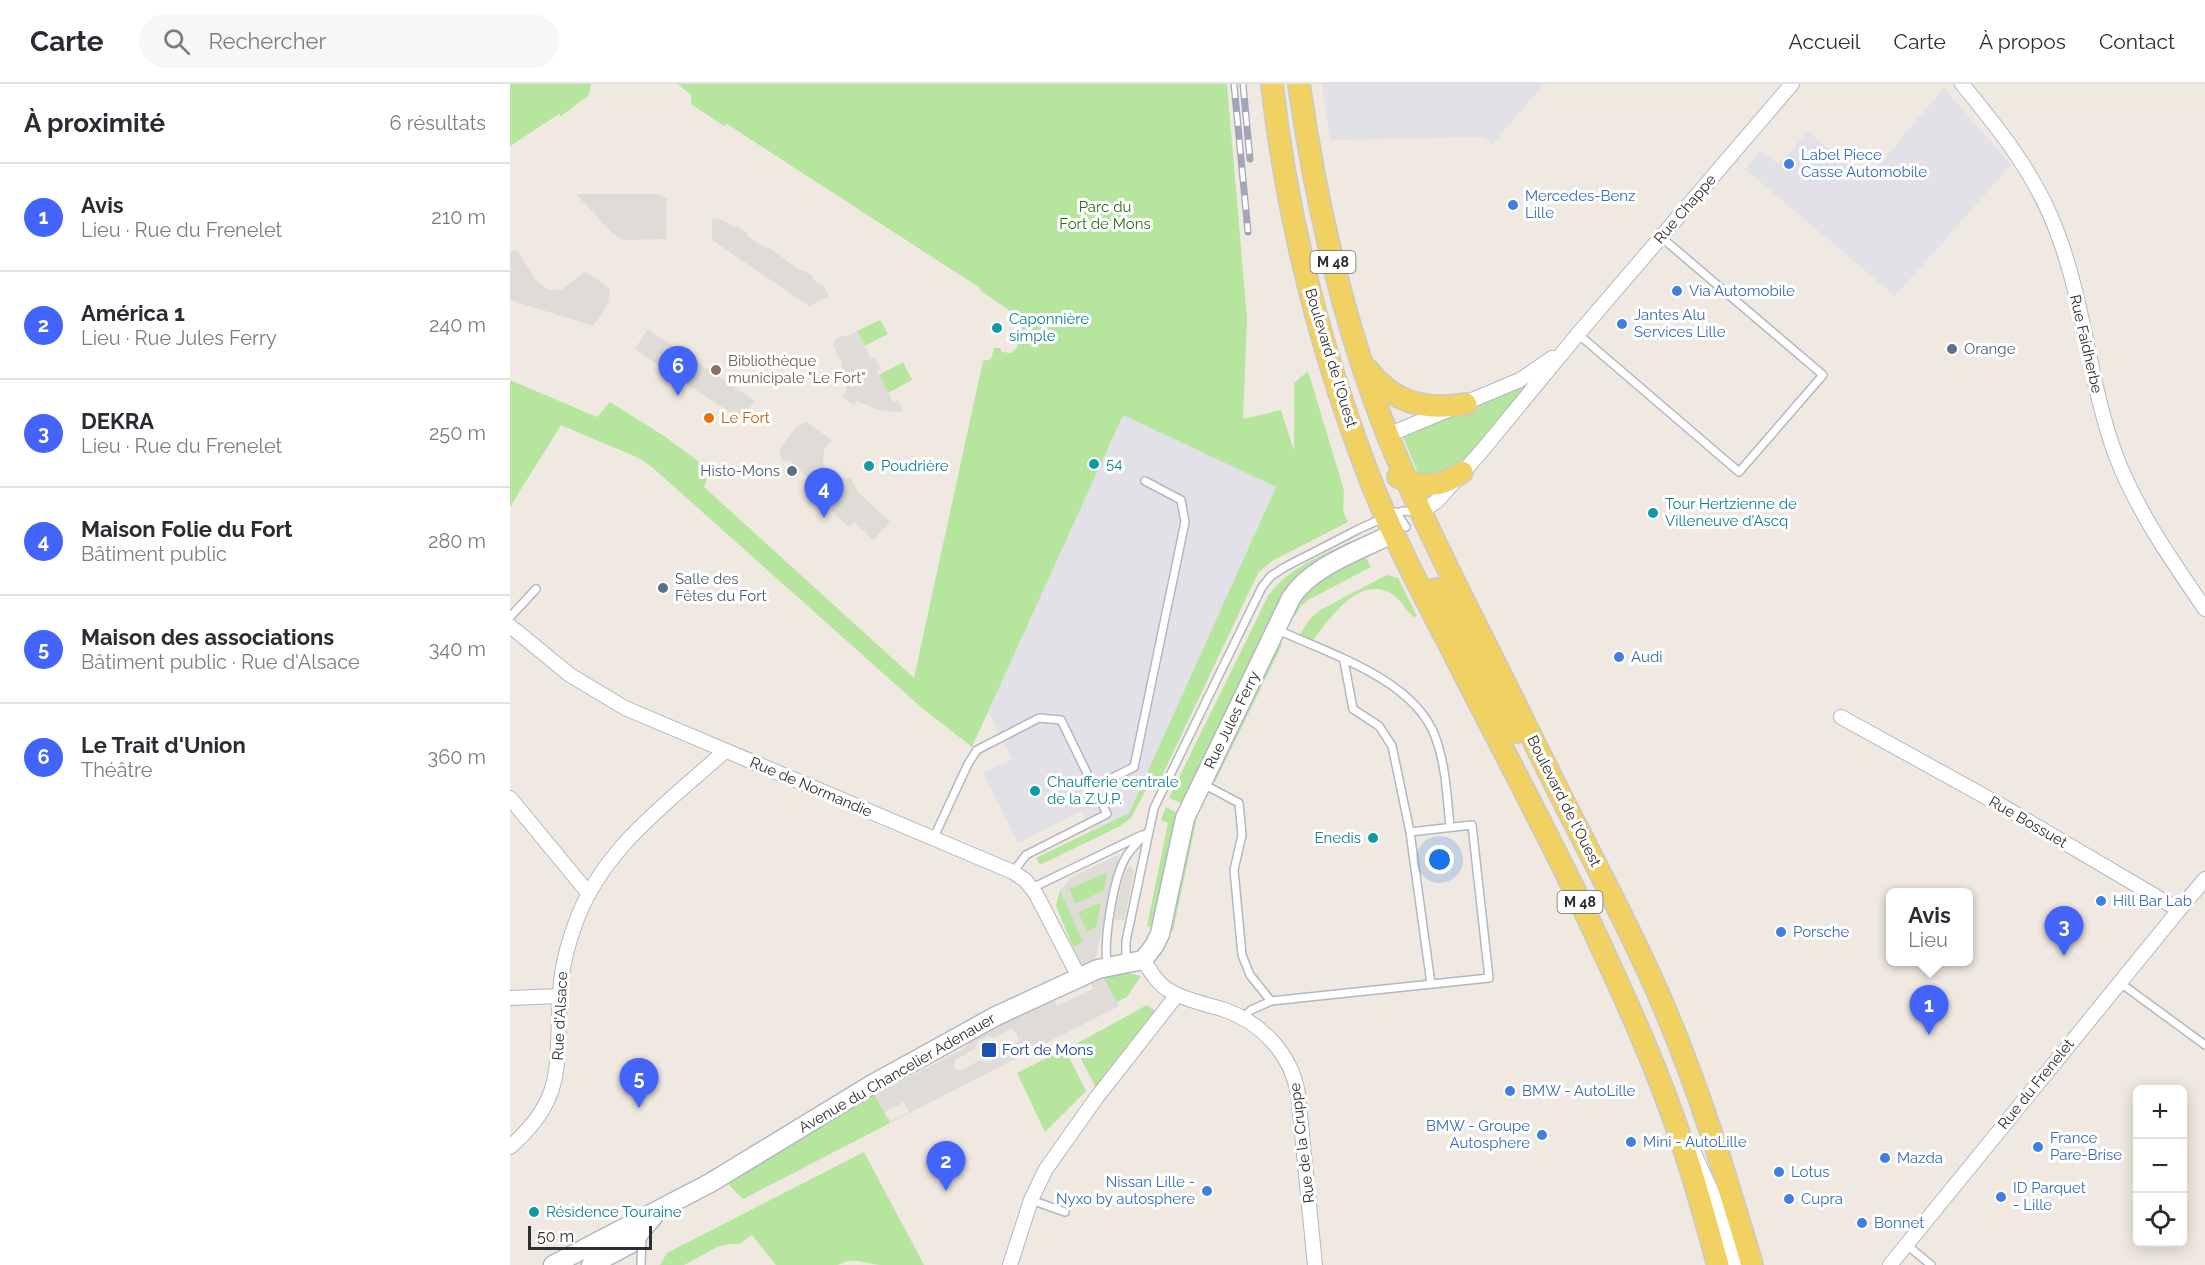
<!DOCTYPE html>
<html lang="fr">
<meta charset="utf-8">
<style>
:root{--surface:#fff;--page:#f7f7f7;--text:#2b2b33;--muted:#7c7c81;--line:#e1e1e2;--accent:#4264fb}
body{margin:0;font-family:Raleway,sans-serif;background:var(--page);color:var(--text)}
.controls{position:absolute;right:18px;bottom:18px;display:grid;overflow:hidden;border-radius:9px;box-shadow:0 3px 15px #0003}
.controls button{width:54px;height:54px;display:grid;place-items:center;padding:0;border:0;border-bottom:2px solid var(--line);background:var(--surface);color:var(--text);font:30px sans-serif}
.scale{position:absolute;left:18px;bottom:15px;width:124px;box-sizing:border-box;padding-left:6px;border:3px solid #2e2e2e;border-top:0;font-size:16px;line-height:21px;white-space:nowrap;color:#2e2e2e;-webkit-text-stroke:4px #fff;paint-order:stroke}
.you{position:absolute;left:930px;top:776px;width:21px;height:21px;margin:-15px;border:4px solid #fff;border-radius:50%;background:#1a73e8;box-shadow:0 0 0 9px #1a73e833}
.badge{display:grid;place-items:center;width:39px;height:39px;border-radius:50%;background:var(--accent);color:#fff;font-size:20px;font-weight:700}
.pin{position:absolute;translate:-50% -50px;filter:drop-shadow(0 2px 3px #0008)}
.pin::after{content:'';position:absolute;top:32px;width:21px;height:18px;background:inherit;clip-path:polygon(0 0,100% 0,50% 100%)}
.popup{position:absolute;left:1376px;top:804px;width:87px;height:78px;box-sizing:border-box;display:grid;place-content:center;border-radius:9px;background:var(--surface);filter:drop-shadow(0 2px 4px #0005);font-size:20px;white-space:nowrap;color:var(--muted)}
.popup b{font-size:22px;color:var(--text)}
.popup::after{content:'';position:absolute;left:50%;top:100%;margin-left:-12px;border:12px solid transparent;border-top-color:var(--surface)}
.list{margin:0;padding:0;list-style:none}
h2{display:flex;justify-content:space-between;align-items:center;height:78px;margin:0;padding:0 24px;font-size:26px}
h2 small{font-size:20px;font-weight:400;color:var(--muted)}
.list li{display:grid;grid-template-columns:39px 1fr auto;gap:18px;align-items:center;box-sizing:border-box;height:108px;padding:0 24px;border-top:2px solid var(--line)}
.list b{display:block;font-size:22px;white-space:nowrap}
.list p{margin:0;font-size:20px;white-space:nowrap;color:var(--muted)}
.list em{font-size:20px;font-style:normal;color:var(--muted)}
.icon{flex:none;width:33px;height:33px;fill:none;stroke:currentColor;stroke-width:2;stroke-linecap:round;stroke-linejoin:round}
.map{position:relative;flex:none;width:1695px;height:1181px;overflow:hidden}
header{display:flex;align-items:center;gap:36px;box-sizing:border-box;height:84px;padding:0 30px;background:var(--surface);border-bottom:2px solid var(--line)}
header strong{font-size:28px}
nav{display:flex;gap:33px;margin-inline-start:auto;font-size:21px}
.search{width:420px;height:54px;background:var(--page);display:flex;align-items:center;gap:15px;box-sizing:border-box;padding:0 21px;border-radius:33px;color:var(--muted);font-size:22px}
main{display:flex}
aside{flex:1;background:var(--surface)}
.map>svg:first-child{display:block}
.industrial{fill:#e3e1e8}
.green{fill:#b6e59e}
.plaza{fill:#dfdcd8;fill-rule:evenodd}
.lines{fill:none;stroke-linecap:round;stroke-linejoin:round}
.lane-casing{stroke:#b4b7c1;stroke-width:10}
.street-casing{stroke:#b4b7c1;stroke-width:16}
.secondary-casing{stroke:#b4b7c1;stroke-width:21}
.primary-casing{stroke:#c9c9c9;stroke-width:24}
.lane{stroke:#fff;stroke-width:7}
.street{stroke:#fff;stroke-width:14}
.secondary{stroke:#fff;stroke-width:18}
.primary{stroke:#f2d163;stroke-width:21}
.rail-casing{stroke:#a3a6b8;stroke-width:7}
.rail{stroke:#fff;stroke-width:4.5;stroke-dasharray:14;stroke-linecap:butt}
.shop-dot{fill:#3f7fe0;stroke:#fff;stroke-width:2}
.culture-dot{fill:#0f9aa8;stroke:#fff;stroke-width:2}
.service-dot{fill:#5c6f8a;stroke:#fff;stroke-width:2}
.education-dot{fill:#8d6e63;stroke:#fff;stroke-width:2}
.food-dot{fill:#e8710a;stroke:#fff;stroke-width:2}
.transit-dot{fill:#1a4fb4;stroke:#fff;stroke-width:2}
.labels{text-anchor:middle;stroke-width:6;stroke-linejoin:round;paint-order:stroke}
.shield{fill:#fff;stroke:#6d6d6d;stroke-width:1.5}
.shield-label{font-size:14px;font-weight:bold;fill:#2e2e2e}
.shop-label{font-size:15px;fill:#366cbe;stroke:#fff;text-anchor:start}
.park-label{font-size:15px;fill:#2c6e1b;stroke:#fff}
.street-label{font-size:15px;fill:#2e2e2e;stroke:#fff}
.culture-label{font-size:15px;fill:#0d838f;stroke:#fff;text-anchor:start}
.service-label{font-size:15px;fill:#4e5e75;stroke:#fff;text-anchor:start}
.education-label{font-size:15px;fill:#785e54;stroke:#fff;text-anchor:start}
.food-label{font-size:15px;fill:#c56008;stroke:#fff;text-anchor:start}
.transit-label{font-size:15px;fill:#164399;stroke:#fff;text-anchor:start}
</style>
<header>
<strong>Carte</strong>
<div class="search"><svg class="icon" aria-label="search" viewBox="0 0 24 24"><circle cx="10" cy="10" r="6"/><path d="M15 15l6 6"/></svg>Rechercher</div>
<nav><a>Accueil</a><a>Carte</a><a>À propos</a><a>Contact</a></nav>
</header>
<main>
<aside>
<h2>À proximité<small>6 résultats</small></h2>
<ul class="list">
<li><span class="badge">1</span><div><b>Avis</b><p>Lieu · Rue du Frenelet</p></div><em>210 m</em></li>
<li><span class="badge">2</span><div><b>América 1</b><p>Lieu · Rue Jules Ferry</p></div><em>240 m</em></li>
<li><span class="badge">3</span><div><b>DEKRA</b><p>Lieu · Rue du Frenelet</p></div><em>250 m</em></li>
<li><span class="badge">4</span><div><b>Maison Folie du Fort</b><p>Bâtiment public</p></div><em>280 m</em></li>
<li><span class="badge">5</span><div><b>Maison des associations</b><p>Bâtiment public · Rue d'Alsace</p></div><em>340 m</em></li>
<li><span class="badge">6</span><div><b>Le Trait d'Union</b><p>Théâtre</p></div><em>360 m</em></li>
</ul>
</aside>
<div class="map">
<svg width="1695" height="1181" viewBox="0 0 1695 1181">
<rect width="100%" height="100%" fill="#efe9e1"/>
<path class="industrial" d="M812 0H1034L982 61 974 53 820 56Z
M1434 4 1501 81 1385 212 1235 85 1249 68H1254L1268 80 1298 48 1356 96Z
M613 330 766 403 619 729 581 747 571 727 508 759 473 689 502 675 478 627Z"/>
<path class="green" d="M0 0H81L79 11 51 32 49 30 0 62Z
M168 0H717L737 235 733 335 771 326 784 367V299L798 287 834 406 833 427 838 438 762 477 748 489 645 707 637 704 621 734 610 742 530 781 526 774 619 729 766 403 613 331 462 663 412 624 142 383 129 374 51 341 0 423V296L87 333 100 318 154 352 200 386 194 403 404 594 473 277 481 275 484 264H490L492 268 502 269 507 263 514 236 471 207 470 204 217 40 214 42 181 20V11Z
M370 236 378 250 355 262 347 247Z
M393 278 402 296 378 309 369 291Z
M1018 298H1023L950 382 937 392 909 391 892 351Z
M841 457 843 462 791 488 782 497 673 720 659 714 758 512C778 484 811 472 841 457Z
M855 472 861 483 798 516 791 522 785 532 781 529C798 499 826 487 855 472Z
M877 491 888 494 907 532 904 533C895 527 892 516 882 510 849 490 818 536 802 558L789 552 799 536 810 526Z
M767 559 772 561 705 698 701 696Z
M656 723 668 729 643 843 637 842 658 739 651 736Z
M683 736 686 738 663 847H659Z
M594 789 598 790 594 807 565 820 559 805Z
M550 806 574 859 563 863 546 822Z
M592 817 586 844 576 848 568 828Z
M610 887 631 892 617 913 606 918 592 891Z
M637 921 647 928 587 1006 564 961Z
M555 965 576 1007 535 1048 507 989Z
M365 1011 380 1039 233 1115 214 1096Z
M354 1068 414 1181C399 1181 384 1181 370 1181 354 1180 344 1172 328 1181H266L242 1151 229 1160H218L207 1163 174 1181H150L157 1169Z"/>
<path class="plaza" d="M66 110H148L157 115 156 155 112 156 102 149Z
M202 134 213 136 225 144 226 142 237 149 236 151 257 165 258 163 291 187 293 186 304 193 302 195 314 202 319 212 299 222 202 156Z
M6 165 26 196 39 206 53 205 75 187 100 205 98 219 83 242 0 216V168Z
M138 245 245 317 231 336 125 265Z
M347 247 361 275 365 273 371 285 367 287 383 318 388 316 393 326 389 328 369 326 347 317 344 321 332 313 337 305 332 294V279L323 262 326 254 334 251 336 253Z
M297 338 322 356 314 366 313 374 314 382 319 390 324 393 341 395 348 408 380 438 363 456 344 438 339 443 320 426 325 420 279 376 276 379 272 375 269 366 286 343Z
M608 771 609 773 585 875 572 882 563 863 573 858 550 806 562 793ZM594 789 597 790 594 807 565 820 559 805ZM592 818 586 844 576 848 568 828Z
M621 782 624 787 614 837 604 835 615 786Z
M592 891 609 922 380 1039 365 1011 453 965 464 954 539 917 543 915 547 922 583 905 579 897ZM501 945 507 950 508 958 491 966 489 973 479 978 470 976 450 987 444 983 445 976 465 965 468 957 478 952 485 954ZM394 1018 399 1028 380 1037 375 1028Z"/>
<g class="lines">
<g class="lane-casing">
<path id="lane" d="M1068 250 1229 388 1313 291 1151 153
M886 428 896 443
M0 533 26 505
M768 546C820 570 903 595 925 652 936 681 937 713 940 743
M834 577 843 625 869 642 882 662 900 748 921 900
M693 700 729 719 732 751 724 786 732 871 740 891 761 917
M584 703 624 683 675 438 671 416 635 397
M424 753 458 680 467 666 529 634 551 636 597 730 516 771 503 788
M522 804 632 751
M616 878V857L644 724 752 503 761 492 775 483 849 445 882 430 893 427 907 428
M598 882C592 860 604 792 616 773 621 764 630 756 637 749
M1609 898 1695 961
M732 934 741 926 761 917 979 894 962 741 900 748
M521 1116 555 1128
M1397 1161 1421 1181
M131 1181 132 1151"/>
</g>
<g class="street-casing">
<path id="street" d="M1452 0C1490 46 1526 91 1547 148 1575 220 1579 300 1606 372 1627 427 1662 477 1695 525
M878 351 1010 296 1042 274
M911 428 927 417 970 369 1068 250 1282 0
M0 542 60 591 115 624 503 788 515 796 526 810 569 893
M1331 633 1494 723 1669 826 1695 795
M0 714 79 810
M633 876C640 887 648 900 660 907 675 916 695 920 712 925 751 938 781 969 788 1010L805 1181
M0 914 50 912
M0 1063C58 1012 45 979 50 910 51 885 58 859 67 835 95 762 159 718 215 667
M1183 1067 1203 1111 1225 1181
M500 1181 521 1116 536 1085 587 1013 667 911
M1380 1181 1669 826"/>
</g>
<g class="secondary-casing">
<path id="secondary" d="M43 1181 200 1099 361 1001 486 932 588 885 633 876 644 862 650 850 675 734 781 514C801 482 851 466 884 449
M81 1181 120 1160 143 1133"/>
</g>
<g class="primary-casing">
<path id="primary" d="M762 0C777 135 811 268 860 395 882 451 910 504 937 556 986 653 1038 749 1084 847 1117 918 1150 990 1174 1065 1187 1103 1197 1142 1208 1181
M789 0C806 120 833 239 878 352 909 429 947 503 984 577 1010 629 1035 681 1061 732 1091 791 1122 849 1148 909 1187 998 1215 1089 1242 1181
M858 286C884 319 915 327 956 320
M888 393C913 404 930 404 952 388
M926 505 1006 648"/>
</g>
<use href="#lane" class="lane"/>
<use href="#street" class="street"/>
<use href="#secondary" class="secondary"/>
<use href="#primary" class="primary"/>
<g class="rail-casing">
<path id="rail" d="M724 0 738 148
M733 0 740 75"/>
</g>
<use href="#rail" class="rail"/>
</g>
<g class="shop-dot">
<circle cx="1279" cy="80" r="6"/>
<circle cx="1003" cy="121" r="6"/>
<circle cx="1167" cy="207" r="6"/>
<circle cx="1112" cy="240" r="6"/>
<circle cx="1109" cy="573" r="6"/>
<circle cx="1591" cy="817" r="6"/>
<circle cx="1271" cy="848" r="6"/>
<circle cx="1000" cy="1007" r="6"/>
<circle cx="1032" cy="1051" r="6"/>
<circle cx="1121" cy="1058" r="6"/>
<circle cx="1528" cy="1063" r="6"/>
<circle cx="1375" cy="1074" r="6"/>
<circle cx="1269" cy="1088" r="6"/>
<circle cx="697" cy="1107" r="6"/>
<circle cx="1491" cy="1113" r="6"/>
<circle cx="1279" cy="1115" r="6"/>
<circle cx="1352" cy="1139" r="6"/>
</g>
<g class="culture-dot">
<circle cx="487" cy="244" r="6"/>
<circle cx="584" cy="380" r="6"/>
<circle cx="359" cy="382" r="6"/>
<circle cx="1143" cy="429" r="6"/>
<circle cx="525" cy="707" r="6"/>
<circle cx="863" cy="754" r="6"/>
<circle cx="24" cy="1128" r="6"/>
</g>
<g class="service-dot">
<circle cx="1442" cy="265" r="6"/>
<circle cx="282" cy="387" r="6"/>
<circle cx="153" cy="504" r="6"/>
</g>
<circle class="education-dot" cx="206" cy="286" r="6"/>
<circle class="food-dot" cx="199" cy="334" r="6"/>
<rect class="transit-dot" x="471" y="958" width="16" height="16" rx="3"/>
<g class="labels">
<g class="shield">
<rect x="800.5" y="167" width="45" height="22" rx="4.5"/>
<rect x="1047.5" y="807" width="45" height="22" rx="4.5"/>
</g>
<g class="shield-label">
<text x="823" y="183">M 48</text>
<text x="1070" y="823">M 48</text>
</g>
<g class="shop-label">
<text x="1291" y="76">Label Piece<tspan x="1291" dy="17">Casse Automobile</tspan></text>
<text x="1015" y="117">Mercedes-Benz<tspan x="1015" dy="17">Lille</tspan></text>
<text x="1179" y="212">Via Automobile</text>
<text x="1124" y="236">Jantes Alu<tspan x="1124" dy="17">Services Lille</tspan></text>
<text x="1121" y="578">Audi</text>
<text x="1603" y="822">Hill Bar Lab</text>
<text x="1283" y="853">Porsche</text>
<text x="1012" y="1012">BMW - AutoLille</text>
<text x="1020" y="1047" text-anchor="end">BMW - Groupe<tspan x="1020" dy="17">Autosphere</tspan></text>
<text x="1540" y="1059">France<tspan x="1540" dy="17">Pare-Brise</tspan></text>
<text x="1133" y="1063">Mini - AutoLille</text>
<text x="1387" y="1079">Mazda</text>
<text x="1281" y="1093">Lotus</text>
<text x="685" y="1103" text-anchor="end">Nissan Lille -<tspan x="685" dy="17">Nyxo by autosphere</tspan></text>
<text x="1503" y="1109">ID Parquet<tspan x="1503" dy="17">- Lille</tspan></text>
<text x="1291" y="1120">Cupra</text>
<text x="1364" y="1144">Bonnet</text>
</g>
<g class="park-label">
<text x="595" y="128">Parc du<tspan x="595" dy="17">Fort de Mons</tspan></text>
</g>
<g class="street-label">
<text transform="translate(1175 125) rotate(-49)" y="5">Rue Chappe</text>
<text transform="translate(1576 260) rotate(77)" y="5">Rue Faidherbe</text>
<text transform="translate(821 274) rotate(73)" y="5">Boulevard de l'Ouest</text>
<text transform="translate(722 636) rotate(-64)" y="5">Rue Jules Ferry</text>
<text transform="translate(301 703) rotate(23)" y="5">Rue de Normandie</text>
<text transform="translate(1054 717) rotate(63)" y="5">Boulevard de l'Ouest</text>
<text transform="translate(1518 738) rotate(30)" y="5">Rue Bossuet</text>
<text transform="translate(50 932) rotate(-87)" y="5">Rue d'Alsace</text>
<text transform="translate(387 989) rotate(-30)" y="5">Avenue du Chancelier Adenauer</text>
<text transform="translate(1526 1000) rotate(-51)" y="5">Rue du Frenelet</text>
<text transform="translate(792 1059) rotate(-97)" y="5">Rue de la Cruppe</text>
</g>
<g class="culture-label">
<text x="499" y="240">Caponnière<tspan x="499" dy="17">simple</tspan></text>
<text x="596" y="385">54</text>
<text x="371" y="387">Poudrière</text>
<text x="1155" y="425">Tour Hertzienne de<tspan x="1155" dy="17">Villeneuve d'Ascq</tspan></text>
<text x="537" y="703">Chaufferie centrale<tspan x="537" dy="17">de la Z.U.P.</tspan></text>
<text x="851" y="759" text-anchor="end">Enedis</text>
<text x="36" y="1133">Résidence Touraine</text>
</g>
<g class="service-label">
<text x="1454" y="270">Orange</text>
<text x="270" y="392" text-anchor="end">Histo-Mons</text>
<text x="165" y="500">Salle des<tspan x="165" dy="17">Fêtes du Fort</tspan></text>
</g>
<g class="education-label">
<text x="218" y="282">Bibliothèque<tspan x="218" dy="17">municipale "Le Fort"</tspan></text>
</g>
<g class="food-label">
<text x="211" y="339">Le Fort</text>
</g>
<g class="transit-label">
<text x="492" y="971">Fort de Mons</text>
</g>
</g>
</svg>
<div class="controls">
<button>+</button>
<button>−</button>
<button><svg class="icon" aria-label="locate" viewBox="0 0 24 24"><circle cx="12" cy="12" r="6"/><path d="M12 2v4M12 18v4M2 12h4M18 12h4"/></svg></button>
</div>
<div class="scale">50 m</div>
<div class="you"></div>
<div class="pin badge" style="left:1419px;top:951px">1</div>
<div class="popup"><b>Avis</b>Lieu</div>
<div class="pin badge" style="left:436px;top:1107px">2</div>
<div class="pin badge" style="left:1554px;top:872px">3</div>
<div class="pin badge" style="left:314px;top:434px">4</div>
<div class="pin badge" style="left:129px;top:1024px">5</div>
<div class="pin badge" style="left:168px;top:312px">6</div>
</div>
</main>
